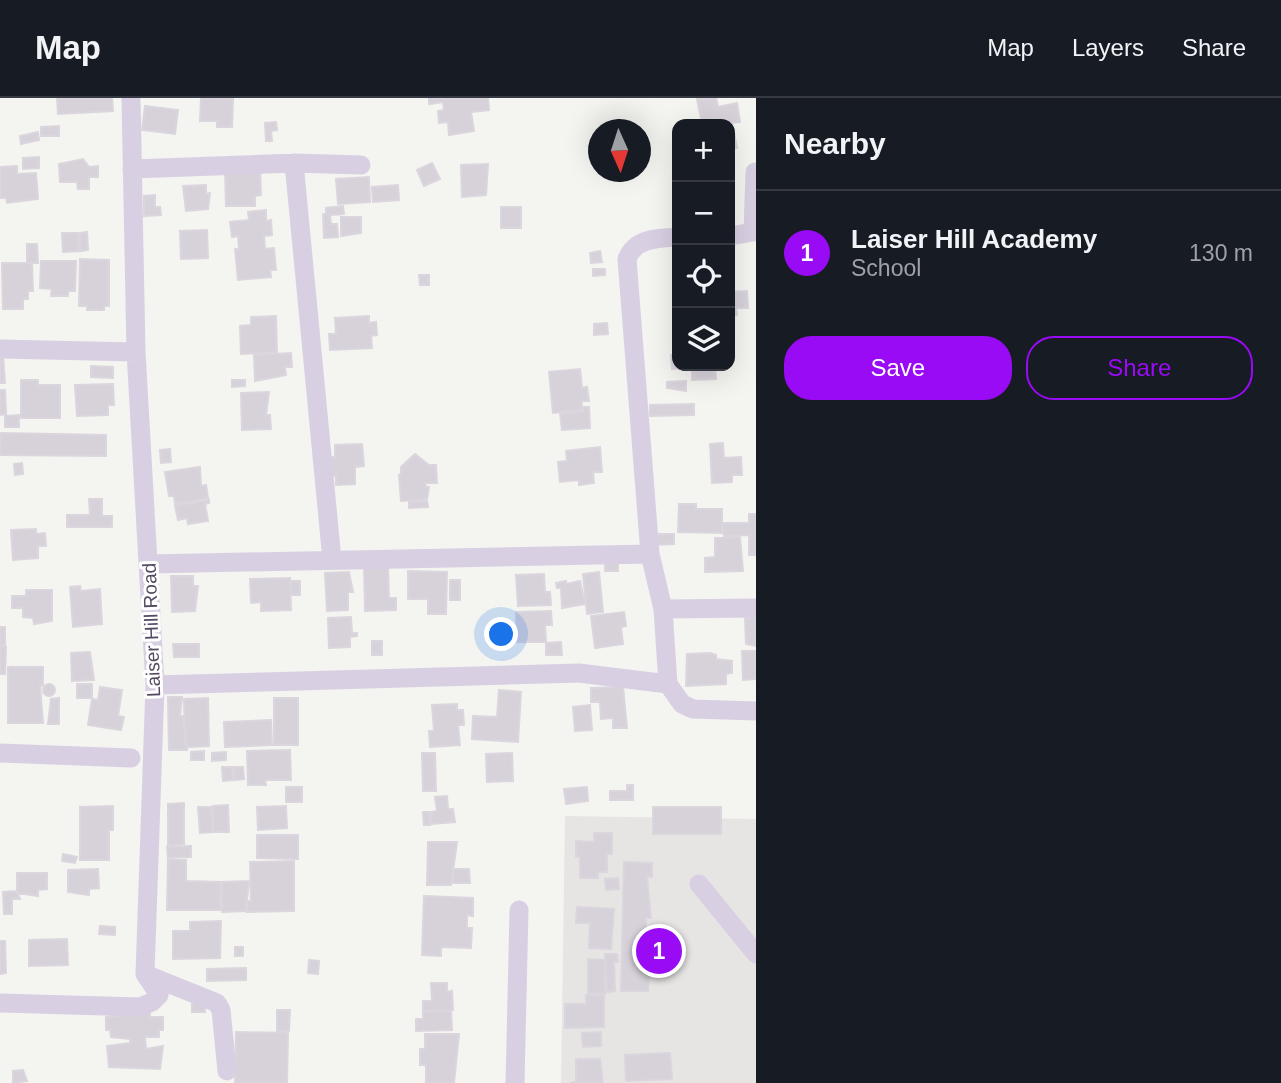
<!DOCTYPE html>
<meta charset="utf-8">
<style>
:root{--surface:#171b24;--page:#20242c;--text:#f1f3f6;--muted:#9ea1a6;--line:#363941;--accent:#990bf4}
body{margin:0;font-family:Helvetica,sans-serif;background:var(--page);color:var(--text)}
.controls{position:absolute;right:21px;top:21px;display:grid;overflow:hidden;border-radius:14px;box-shadow:0 7px 28px #0002}
.controls button{width:63px;height:63px;display:grid;place-items:center;padding:0;border:0;border-bottom:2px solid var(--line);background:var(--surface);color:var(--text);font:35px sans-serif}
.compass{position:absolute;left:588px;top:21px;width:63px;height:63px;border-radius:50%;background:var(--surface);box-shadow:0 7px 28px #0002;rotate:177deg}
.you{position:absolute;left:502px;top:537px;width:24px;height:24px;margin:-18px;border:5px solid #fff;border-radius:50%;background:#1a73e8;box-shadow:0 0 0 10px #1a73e833}
.badge{display:grid;place-items:center;width:46px;height:46px;border-radius:50%;background:var(--accent);color:#fff;font-size:23px;font-weight:700}
.pin{position:absolute;translate:-50% -50%;border:4px solid #fff;box-shadow:0 2px 7px #0006}
.list{margin:0;padding:0;list-style:none}
h2{display:flex;justify-content:space-between;align-items:center;height:91px;margin:0;padding:0 28px;font-size:30px}
h2 small{font-size:23px;font-weight:400;color:var(--muted)}
.list li{display:grid;grid-template-columns:46px 1fr auto;gap:21px;align-items:center;box-sizing:border-box;height:126px;padding:0 28px;border-top:2px solid var(--line)}
.list b{display:block;font-size:26px;white-space:nowrap}
.list p{margin:0;font-size:23px;white-space:nowrap;color:var(--muted)}
.list em{font-size:23px;font-style:normal;color:var(--muted)}
.actions{display:flex;gap:14px;padding:21px 28px}
.actions a{flex:1;padding:16px 0;border:2px solid var(--accent);border-radius:28px;text-align:center;font-size:24px;color:var(--accent)}
.actions .main{background:var(--accent);color:#fff}
.icon{flex:none;width:38px;height:38px;fill:none;stroke:currentColor;stroke-width:2;stroke-linecap:round;stroke-linejoin:round}
.map{position:relative;flex:none;width:756px;height:985px;overflow:hidden}
header{display:flex;align-items:center;gap:42px;box-sizing:border-box;height:98px;padding:0 35px;background:var(--surface);border-bottom:2px solid var(--line)}
header strong{font-size:33px}
nav{display:flex;gap:38px;margin-inline-start:auto;font-size:24px}
main{display:flex}
aside{flex:1;background:var(--surface)}
.map>svg:first-child{display:block}
.education{fill:#e6e5e3}
.building{fill:#d7d1da;stroke:#dbd5dd;stroke-width:2}
.lines{fill:none;stroke-linecap:round;stroke-linejoin:round}
.minor{stroke:#d9cfe2;stroke-width:19}
.labels{text-anchor:middle;stroke-width:6;stroke-linejoin:round;paint-order:stroke}
.street-label{font-size:19px;fill:#554861;stroke:#fff}
</style>
<header>
<strong>Map</strong>
<nav><a>Map</a><a>Layers</a><a>Share</a></nav>
</header>
<main>
<div class="map">
<svg width="756" height="985" viewBox="0 0 756 985">
<rect width="100%" height="100%" fill="#f4f4f1"/>
<path class="education" d="M565 718 756 721V985H561Z"/>
<path class="building" d="M57 0H112L113 13 58 16Z
M201 0 233 1 232 29H217V23H200Z
M429 0H488L489 12 471 14 474 33 449 37 448 24 439 25 438 13 444 12 443 4 429 6Z
M716 0 718 9 737 5 740 24 732 25 737 50 730 51V26H702L697 1Z
M145 8 178 12 175 36 142 32Z
M276 24 277 32 271 33 272 43H266L265 25Z
M59 28V38H41V29Z
M38 34 39 42 21 46 20 38Z
M39 59V70L23 71V60Z
M83 61 89 69 98 68V79H89V91H78L77 84H60L59 66Z
M432 65 440 81 424 88 417 72Z
M488 66 486 97 462 99 461 67Z
M17 68V76L36 75 38 101 7 105 6 100H0V69Z
M260 71 261 97 255 98V108H226L225 72Z
M369 79 370 104 338 106 336 81Z
M206 87V96L210 95 208 111 186 113 183 88Z
M398 87 399 102 373 104 372 89Z
M155 97V109H160L161 117 144 118V98Z
M343 108 344 116 330 117 331 126H337L338 139 324 140 323 116H326V110Z
M501 109H521V130H501Z
M266 112V123L271 122 272 137 264 138 265 151 274 150 276 172H270L271 179 238 182 235 151H239L238 138 232 139 230 124 249 122 248 114Z
M341 119H361V135L341 138Z
M207 132 208 160 181 161 180 133Z
M87 134 88 152 81 153 80 135Z
M62 135H78L79 153 63 154Z
M27 146H37L38 165H27Z
M600 153 602 164 591 165 590 155Z
M80 161 109 162V208H104V212H87V208H79Z
M41 163H76L75 193H68V198H51L52 191 40 190Z
M2 165H32L33 193H28V201H23V211H3Z
M593 171H605V177L593 178Z
M419 177H429V187H420Z
M747 193 748 210H736L737 217 730 218V194Z
M276 218 277 254 241 256 240 228 251 227V219Z
M369 218V225L376 224 377 237 371 238 372 250 330 252 329 236H336L335 220Z
M607 225 608 236 594 237V226Z
M291 255 292 269H285L286 277 255 283 254 257Z
M0 257H3L5 285H0Z
M671 257H677V268H715L716 281 692 282V270L672 271Z
M91 268 113 269V280L91 279Z
M580 271 582 290 587 289 589 303H582L581 312 553 315 549 274Z
M21 282H38V287H60V320H21Z
M232 282H245V288L232 289Z
M686 283V293L667 290V284Z
M113 286 114 307H108V317L77 318 75 287Z
M0 292H5L6 316 0 317Z
M269 294 266 317H270L271 331 242 332 241 295Z
M694 306V317L650 318V307Z
M583 309H589L590 330 562 332 560 315 583 314Z
M19 317V329H5V318Z
M0 335 106 337V358L0 357Z
M723 345 724 360 741 359 742 377H732V384L712 385 710 346Z
M362 346 364 368 355 369V386L336 387V378H330V359H335V347Z
M600 349 602 374H593L594 385 579 387V382L560 384 558 364 567 363 566 353Z
M170 351 171 364 161 365 160 352Z
M415 356 429 367H436L437 385H425L426 389H429L427 401 401 403 399 377 401 376V369Z
M22 365 23 376 15 377 14 366Z
M200 369 201 388 206 387 208 400 175 406 174 398H169L165 374Z
M89 401H102V418H112V429H67V417H90Z
M209 402V405L205 406 208 423 188 426 187 420 178 422 175 408Z
M427 403 428 409 409 410V404Z
M679 406H696V411H722V435L678 434Z
M749 416H756V457H749V437L724 438 723 425H749Z
M36 431V436L45 435 46 448H38V460L13 462 11 432Z
M653 436H674V446L653 447Z
M740 439 743 473 705 474V460L715 459V440Z
M605 465H618V473H605Z
M364 469H388L389 500H396V512L365 513Z
M408 473 447 474 446 516H428V501H408Z
M349 474 353 494H348V512L327 513 325 475Z
M599 474 603 514 587 516 583 476Z
M544 476 545 494H550L551 507 518 508 516 477Z
M171 478H193V488H198L195 513 172 514Z
M290 480 291 512 261 513V504L251 505 250 481Z
M450 482H460V502H450Z
M291 483H300V497H291Z
M566 483V486L580 483 585 506 562 510 561 490H557L556 485Z
M80 488 81 493 100 491 102 526 73 529 70 489Z
M26 492H52V523L34 526 33 520 23 519V510H12V498H26Z
M551 513 552 527H545L546 544H517L516 514Z
M624 514 626 528 621 529 623 546 595 550 591 518Z
M351 519 352 535H357V538L350 539V549L329 550 328 520Z
M745 520H756V548L746 546Z
M0 529H5V547H0Z
M372 543H382V557H372Z
M561 544 562 557H546V545Z
M173 546H199V559H174Z
M0 549H6L5 576H0Z
M742 553H756V581L743 582Z
M90 554 94 582 72 583 71 555Z
M710 555 716 557V561L732 563V575L726 576V586L686 588 687 556Z
M8 569H43V588L40 587 43 625H8Z
M77 586H92V600H77Z
M43 592a6 6 0 1 1 12 0a6 6 0 1 1-12 0Z
M100 589 122 592 118 618 124 619 121 632 88 627 92 601 98 602Z
M623 589 627 630H613V620L601 621 600 604H591V590Z
M499 592 521 594 518 644 472 641 473 618 497 619Z
M168 599H182L180 618H183L187 652H169Z
M59 600V626H48L51 601Z
M208 600 209 648 188 649 185 646 184 601Z
M274 600H298V647H274Z
M457 606V612H463L464 627H458L460 647 430 649 429 633H434L432 607Z
M590 607 592 632 575 633 573 609Z
M271 622 272 647 225 649 224 624Z
M290 652 291 682H265L266 687H248L247 653Z
M204 653V662H191V654Z
M226 654V662L212 663V655Z
M422 655H435L436 693H423Z
M512 655 513 683 487 684 486 656Z
M222 669H232L233 682 223 683Z
M234 669H243L244 681 235 682Z
M627 687H633V702H610V693H627Z
M286 689H302V704H286Z
M587 689 588 703 566 706 564 691Z
M447 698 448 711H453L455 724 432 726 431 714 437 713 435 699Z
M184 705V746L168 747V706Z
M228 707 229 734H213V708Z
M113 708V732H109V762H80V709Z
M286 708 287 730 258 732 257 709Z
M198 709H211L213 734 200 735Z
M653 709H721V736H653Z
M423 714H429L430 727H424Z
M594 735H612V756H607V774H598V780H580V759H576V743L594 744Z
M257 737H298V761L257 760Z
M428 744H457L451 787H427Z
M191 748V759L168 760 167 749Z
M63 756 77 759 75 765 62 763Z
M168 761 186 762V783L221 784 220 812H167Z
M294 763V813L247 814V803H251L250 764Z
M624 764 652 765V779L647 778 651 820H646L645 836H650L649 863H645L644 877 649 878 648 893H621Z
M98 771 99 790 89 791V797L68 794V772Z
M453 771H469L470 785H453Z
M17 775H47V791L38 792V798L17 795Z
M618 780 619 791 606 792 605 781Z
M249 783 246 813 222 814V784Z
M16 793 20 801H12V816H4L3 794Z
M424 798 473 800V818L467 817V830H472L471 850 441 849V858L422 857Z
M577 809 614 811 611 851 589 850 590 825H576Z
M221 823 220 860 173 861V833H190V824Z
M100 828 115 829V837L99 836Z
M67 841 68 867 29 868V842Z
M0 843H5L6 875 0 876Z
M235 849H243V858H235Z
M605 856H617L618 864H614L615 893 607 894Z
M588 861 605 862V896H588Z
M309 862 319 863 318 876 308 875Z
M246 870V882L207 883V871Z
M431 885H447V894L452 893 453 912 423 913V903H432Z
M586 897H604V929L565 930V906H586Z
M192 901H204L205 914H192Z
M277 912H290L289 933H277Z
M451 913 452 932 416 933V921H423V914Z
M150 914V919H163V932H159V939H145L146 951 163 948 160 971 109 969 107 948 130 945V941L111 939 110 932H106V919Z
M236 934 288 935 287 985H235Z
M601 934V948L583 949 582 935Z
M425 936H459L454 985H426V967H420V951H425Z
M670 955 672 981 626 983 625 957Z
M576 961H600L603 985H570L576 984Z
M23 972 27 983 13 985V973Z"/>
<g class="lines">
<path class="minor" d="M294 65 332 462
M132 71 294 65 361 67
M730 138 753 134 755 74
M0 251 136 254
M149 466 650 456
M663 511 756 510
M668 586 663 511 650 456 627 161C635 140 658 140 677 139
M155 587 579 575 668 586 682 606 693 611 756 613
M0 655 131 660
M699 786 756 856
M145 876 217 905 221 912 227 973
M0 905 140 909 152 904 159 897 145 876 155 587 136 254 131 0
M515 985 519 812"/>
</g>
<g class="labels">
<g class="street-label">
<text transform="translate(151 532) rotate(-92)" y="7">Laiser Hill Road</text>
</g>
</g>
</svg>
<div class="controls">
<button>+</button>
<button>−</button>
<button><svg class="icon" aria-label="locate" viewBox="0 0 24 24"><circle cx="12" cy="12" r="6"/><path d="M12 2v4M12 18v4M2 12h4M18 12h4"/></svg></button>
<button><svg class="icon" aria-label="layers" viewBox="0 0 24 24"><path d="M12 4l9 5-9 5-9-5zM3 14l9 5 9-5"/></svg></button>
</div>
<svg class="compass" viewBox="-18 -18 36 36"><path d="M0-13l5 13h-10z" fill="#e53935"/><path d="M0 13l5-13h-10z" fill="#9ea1a6"/></svg>
<div class="you"></div>
<div class="pin badge" style="left:659px;top:853px">1</div>
</div>
<aside>
<h2>Nearby<small></small></h2>
<ul class="list">
<li><span class="badge">1</span><div><b>Laiser Hill Academy</b><p>School</p></div><em>130 m</em></li>
</ul>
<div class="actions"><a class="main">Save</a><a>Share</a></div>
</aside>
</main>
